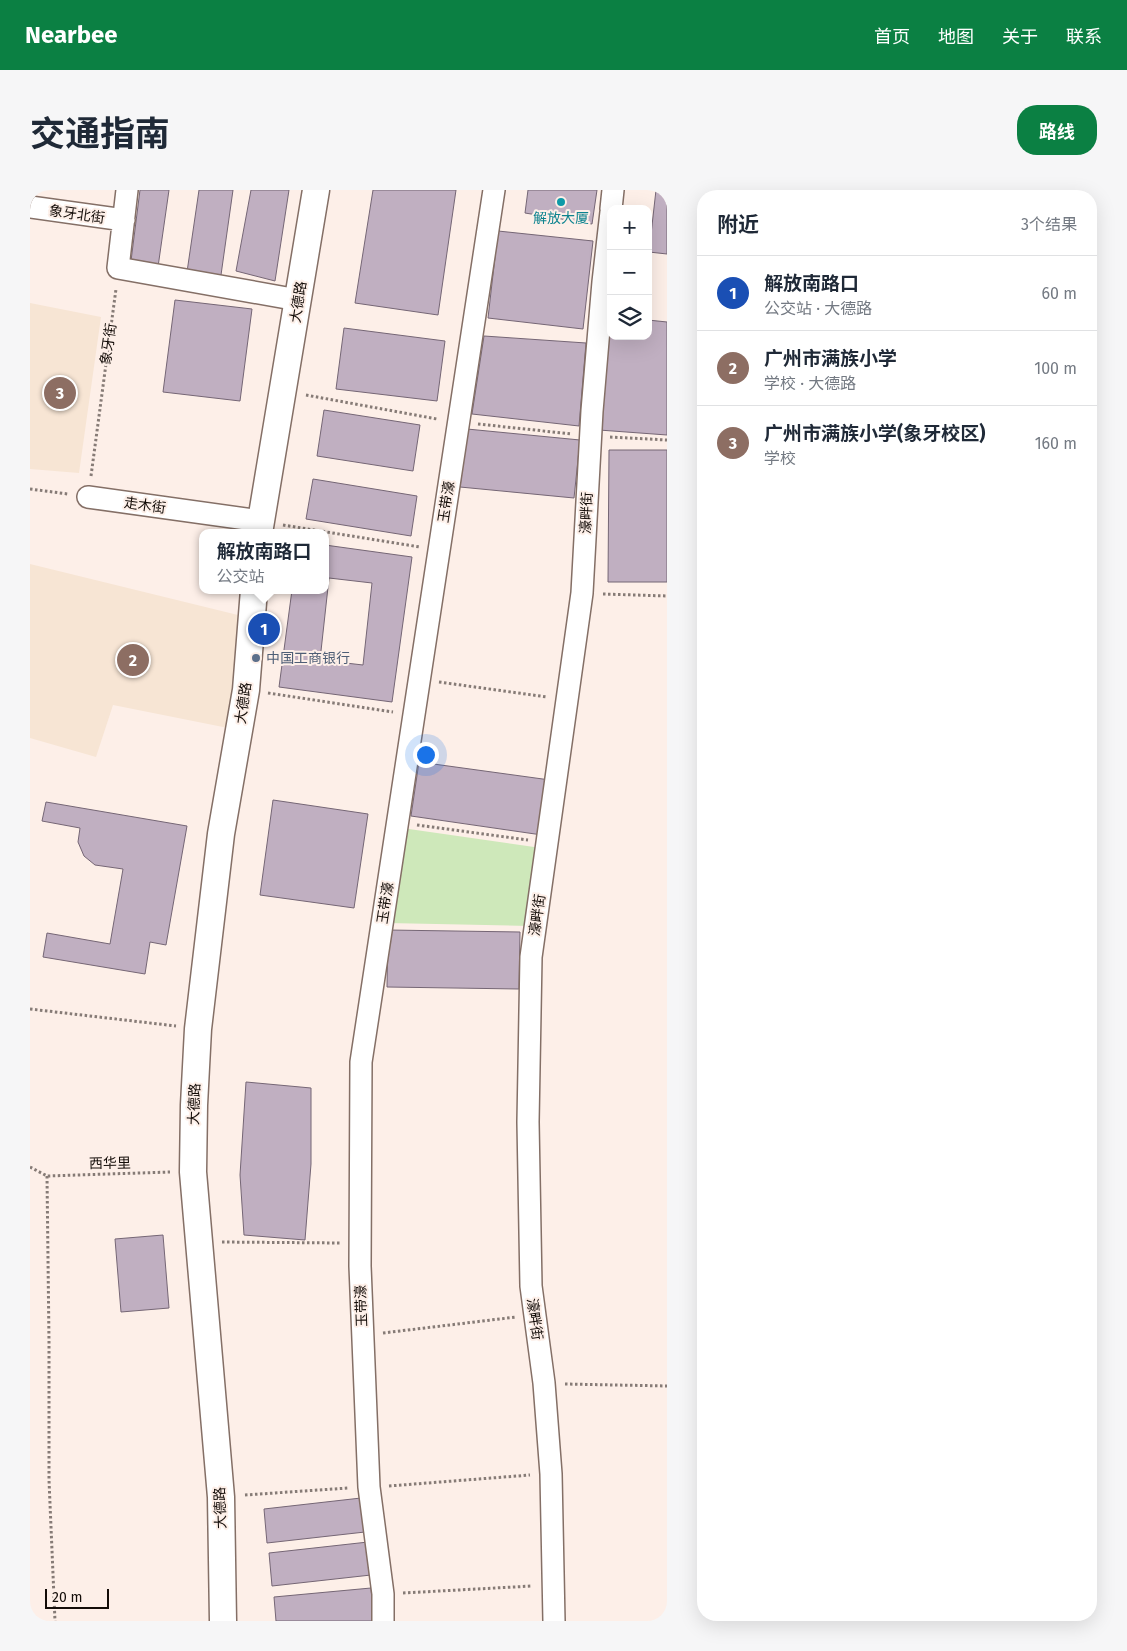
<!DOCTYPE html>
<html lang="zh">
<meta charset="utf-8">
<style>
:root{--surface:#fff;--page:#f6f6f7;--text:#1f2937;--muted:#747a83;--line:#e0e1e3;--accent:#0b8043}
body{margin:0;font-family:"Fira Sans","Noto Sans SC",sans-serif;background:var(--page);color:var(--text)}
.controls{position:absolute;right:15px;top:15px;display:grid;overflow:hidden;border-radius:10px;box-shadow:0 5px 20px #0002}
.controls button{width:45px;height:45px;display:grid;place-items:center;padding:0;border:0;border-bottom:1px solid var(--line);background:var(--surface);color:var(--text);font:25px sans-serif}
.scale{position:absolute;left:15px;bottom:12px;width:64px;box-sizing:border-box;padding-left:5px;border:2px solid #130c08;border-top:0;font-size:14px;line-height:18px;white-space:nowrap;color:#130c08;-webkit-text-stroke:4px #fdefe8;paint-order:stroke}
.you{position:absolute;left:395px;top:564px;width:18px;height:18px;margin:-12px;border:4px solid #fff;border-radius:50%;background:#1a73e8;box-shadow:0 0 0 8px #1a73e833}
.badge{display:grid;place-items:center;width:32px;height:32px;border-radius:50%;background:var(--accent);color:#fff;font-size:16px;font-weight:700}
.pin{position:absolute;translate:-50% -50%;border:2px solid #fff;box-shadow:0 1px 5px #0006}
.popup{position:absolute;left:169px;top:339px;width:130px;height:65px;box-sizing:border-box;display:grid;place-content:center;border-radius:10px;background:var(--surface);filter:drop-shadow(0 1px 4px #0005);font-size:16px;white-space:nowrap;color:var(--muted)}
.popup b{font-size:19px;color:var(--text)}
.popup::after{content:'';position:absolute;left:50%;top:100%;margin-left:-10px;border:10px solid transparent;border-top-color:var(--surface)}
.list{margin:0;padding:0;list-style:none}
h2{display:flex;justify-content:space-between;align-items:center;height:65px;margin:0;padding:0 20px;font-size:21px}
h2 small{font-size:16px;font-weight:400;color:var(--muted)}
.list li{display:grid;grid-template-columns:32px 1fr auto;gap:15px;align-items:center;box-sizing:border-box;height:75px;padding:0 20px;border-top:1px solid var(--line)}
.list b{display:block;font-size:19px;white-space:nowrap}
.list p{margin:0;font-size:16px;white-space:nowrap;color:var(--muted)}
.list em{font-size:16px;font-style:normal;color:var(--muted)}
.icon{flex:none;width:28px;height:28px;fill:none;stroke:currentColor;stroke-width:2;stroke-linecap:round;stroke-linejoin:round}
.map{position:relative;flex:none;width:637px;height:1431px;overflow:hidden;border-radius:20px}
header{display:flex;align-items:center;gap:30px;box-sizing:border-box;height:70px;padding:0 25px;background:var(--accent);color:#fff}
header strong{font-size:24px}
nav{display:flex;gap:28px;margin-inline-start:auto;font-size:18px}
.intro{display:flex;align-items:center;justify-content:space-between;box-sizing:border-box;height:120px;padding:0 30px}
h1{margin:0;font-size:35px}
.button{padding:12px 22px;border-radius:20px;background:var(--accent);color:#fff;font-size:18px;font-weight:700}
main{display:flex;gap:30px;padding:0 30px}
aside{flex:1;background:var(--surface);border-radius:20px;box-shadow:0 5px 20px #0002}
.map>svg:first-child{display:block}
.education{fill:#f7e5d4}
.green{fill:#cee8ba}
.building{fill:#c0afc1;stroke:#756675;fill-rule:evenodd}
.lines{fill:none;stroke-linecap:round;stroke-linejoin:round}
.minor-casing{stroke:#846f66;stroke-width:24}
.major-casing{stroke:#846f66;stroke-width:29}
.path{stroke:#867b76;stroke-width:3;stroke-dasharray:2.5 2.5;stroke-linecap:butt}
.minor{stroke:#fff;stroke-width:21}
.major{stroke:#fff;stroke-width:26}
.culture-dot{fill:#0f9aa8;stroke:#fdefe8;stroke-width:2}
.service-dot{fill:#5c6f8a;stroke:#fdefe8;stroke-width:2}
.labels{text-anchor:middle;stroke-width:4;stroke-linejoin:round;paint-order:stroke}
.street-label{font-size:14px;fill:#130c08;stroke:#fdefe8}
.culture-label{font-size:14px;fill:#0d838f;stroke:#fdefe8}
.service-label{font-size:14px;fill:#4e5e75;stroke:#fdefe8;text-anchor:start}
</style>
<header>
<strong>Nearbee</strong>
<nav><a>首页</a><a>地图</a><a>关于</a><a>联系</a></nav>
</header>
<div class="intro"><h1>交通指南</h1><a class="button">路线</a></div>
<main>
<div class="map">
<svg width="637" height="1431" viewBox="0 0 637 1431">
<rect width="100%" height="100%" fill="#fdefe8"/>
<path class="education" d="M0 113 71 127 49 283 0 279Z
M0 374 212 426 198 538 83 515 66 567 0 548Z"/>
<path class="green" d="M372 638 511 658 499 736 357 733Z"/>
<path class="building" d="M110 0H139L128 77 101 71Z
M169 0H203L191 85 157 82Z
M221 0H259L245 91 206 81Z
M343 0H426L408 125 325 113Z
M498 0H567L562 34 495 23Z
M626 0H637V64L619 62Z
M468 41 563 51 553 139 458 128Z
M145 110 222 119 210 211 133 202Z
M578 127H581V146H618V130L637 132V245L569 240Z
M314 138 415 151 407 211 306 199Z
M454 146 556 153 549 236 442 224Z
M294 220 390 235 383 281 287 266Z
M437 239 550 250 544 308 430 297Z
M579 260H637V392H578Z
M283 289 387 306 381 346 276 329Z
M295 355 382 367 362 512 249 497 262 400H295ZM299 388 342 393 333 475 290 470Z
M389 572 520 590 512 645 381 626Z
M243 610 338 624 324 718 230 705Z
M16 612 157 636 136 755 120 752 115 784 13 767 17 743 80 754 93 679 65 675 54 666 48 652 50 638 12 631Z
M358 740 490 742 489 799 357 797Z
M216 892 281 898V974L275 1050 214 1045 210 985Z
M133 1045 139 1118 91 1122 85 1049Z
M331 1308 335 1342 237 1353 234 1319Z
M338 1352 341 1385 242 1396 239 1363Z
M341 1398 344 1431H246L244 1407Z"/>
<g class="lines">
<g class="minor-casing">
<path id="minor" d="M97 0 88 78 268 110
M0 17 94 30
M581 19 583 0
M58 307 230 331
M353 1431V1404L339 1297 330 1076 331 872 464 0
M524 1431 521 1284 514 1193 501 1096 498 932 501 767 552 403 562 221 573 92 581 22"/>
</g>
<g class="major-casing">
<path id="major" d="M229 343 286 0
M193 1431 191 1307 163 982 164 915 168 839 191 644 216 500 224 400"/>
</g>
<path class="path" d="M276 205 407 229
M448 234 542 244
M580 247 637 250
M61 286 86 99
M0 299 38 304
M253 335 390 357
M573 404 637 406
M409 492 517 507
M238 503 363 522
M387 635 498 650
M0 819 146 836
M0 977 17 986 140 982
M17 986 19 1152V1290L25 1431
M192 1052 311 1053
M353 1143 486 1127
M535 1194 637 1196
M359 1296 500 1285
M215 1305 318 1298
M373 1403 502 1396"/>
<use href="#minor" class="minor"/>
<use href="#major" class="major"/>
</g>
<circle class="culture-dot" cx="531" cy="12" r="5"/>
<circle class="service-dot" cx="226" cy="468" r="5"/>
<g class="labels">
<g class="street-label">
<text transform="translate(47 24) rotate(8)" y="5">象牙北街</text>
<text transform="translate(268 112) rotate(-81)" y="5">大德路</text>
<text transform="translate(78 154) rotate(-82)" y="5">象牙街</text>
<text transform="translate(416 312) rotate(-81)" y="5">玉带濠</text>
<text transform="translate(115 315) rotate(8)" y="5">走木街</text>
<text transform="translate(556 323) rotate(-87)" y="5">濠畔街</text>
<text transform="translate(213 513) rotate(-82)" y="5">大德路</text>
<text transform="translate(355 713) rotate(-81)" y="5">玉带濠</text>
<text transform="translate(507 725) rotate(-82)" y="5">濠畔街</text>
<text transform="translate(164 914) rotate(-88)" y="5">大德路</text>
<text transform="translate(80 973) rotate(-1)" y="5">西华里</text>
<text transform="translate(331 1116) rotate(-92)" y="5">玉带濠</text>
<text transform="translate(505 1129) rotate(82)" y="5">濠畔街</text>
<text transform="translate(190 1318) rotate(-92)" y="5">大德路</text>
</g>
<g class="culture-label">
<text x="531" y="33">解放大厦</text>
</g>
<g class="service-label">
<text x="236" y="473">中国工商银行</text>
</g>
</g>
</svg>
<div class="controls">
<button>+</button>
<button>−</button>
<button><svg class="icon" aria-label="layers" viewBox="0 0 24 24"><path d="M12 4l9 5-9 5-9-5zM3 14l9 5 9-5"/></svg></button>
</div>
<div class="scale">20 m</div>
<div class="you"></div>
<div class="pin badge" style="left:234px;top:439px;background:#1a4fb4">1</div>
<div class="popup"><b>解放南路口</b>公交站</div>
<div class="pin badge" style="left:103px;top:470px;background:#8d6e63">2</div>
<div class="pin badge" style="left:30px;top:203px;background:#8d6e63">3</div>
</div>
<aside>
<h2>附近<small>3个结果</small></h2>
<ul class="list">
<li><span class="badge" style="background:#1a4fb4">1</span><div><b>解放南路口</b><p>公交站 · 大德路</p></div><em>60 m</em></li>
<li><span class="badge" style="background:#8d6e63">2</span><div><b>广州市满族小学</b><p>学校 · 大德路</p></div><em>100 m</em></li>
<li><span class="badge" style="background:#8d6e63">3</span><div><b>广州市满族小学(象牙校区)</b><p>学校</p></div><em>160 m</em></li>
</ul>
</aside>
</main>
